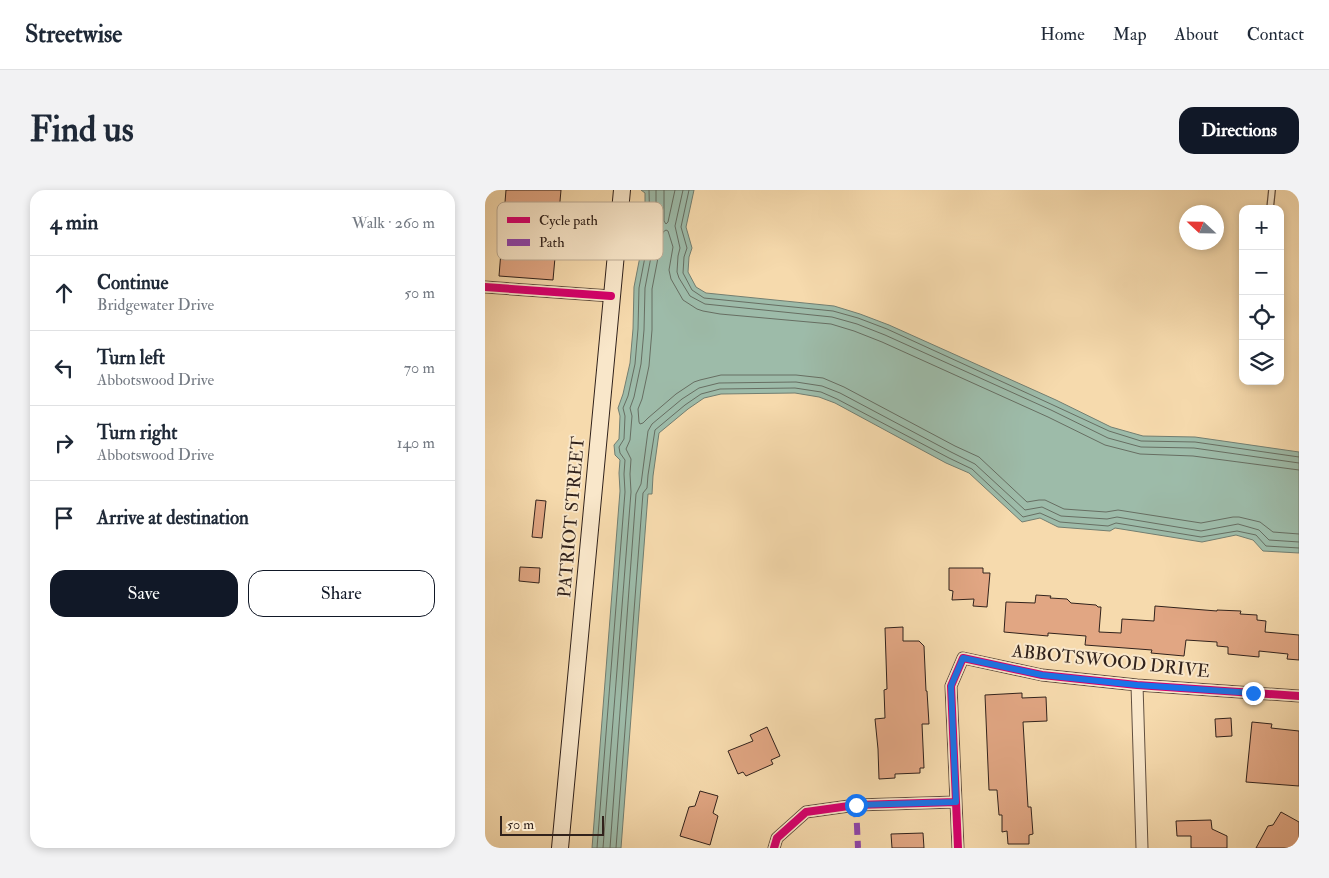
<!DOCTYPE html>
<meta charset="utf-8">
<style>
:root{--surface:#fff;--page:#f2f2f3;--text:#1f2937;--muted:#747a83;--line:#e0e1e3;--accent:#111827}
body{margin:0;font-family:"IM FELL Double Pica",serif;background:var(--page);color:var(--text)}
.controls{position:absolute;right:15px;top:15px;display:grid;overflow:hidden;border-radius:10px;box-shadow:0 2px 8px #0003}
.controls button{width:45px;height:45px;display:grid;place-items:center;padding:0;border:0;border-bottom:1px solid var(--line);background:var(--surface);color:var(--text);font:25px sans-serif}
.compass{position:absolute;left:694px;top:15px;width:45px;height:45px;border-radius:50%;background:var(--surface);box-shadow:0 2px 8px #0003;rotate:292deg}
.scale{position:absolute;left:15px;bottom:12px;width:104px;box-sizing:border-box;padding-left:5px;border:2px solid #31221c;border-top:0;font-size:14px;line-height:18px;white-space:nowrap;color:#31221c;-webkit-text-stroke:4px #f9e7ca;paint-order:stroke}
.stop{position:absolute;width:15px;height:15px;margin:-11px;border:4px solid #1a73e8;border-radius:50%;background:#fff}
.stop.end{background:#1a73e8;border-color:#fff;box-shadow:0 1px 5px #0008}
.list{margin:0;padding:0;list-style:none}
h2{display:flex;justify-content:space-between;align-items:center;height:65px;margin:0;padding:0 20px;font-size:21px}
h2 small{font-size:16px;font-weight:400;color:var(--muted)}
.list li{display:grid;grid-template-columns:32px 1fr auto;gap:15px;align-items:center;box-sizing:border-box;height:75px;padding:0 20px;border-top:1px solid var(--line)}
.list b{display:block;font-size:19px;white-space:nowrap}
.list p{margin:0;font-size:16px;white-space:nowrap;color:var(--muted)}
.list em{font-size:16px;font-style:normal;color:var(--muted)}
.actions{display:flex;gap:10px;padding:15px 20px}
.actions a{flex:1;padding:11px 0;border:1px solid var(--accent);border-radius:15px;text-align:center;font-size:18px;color:var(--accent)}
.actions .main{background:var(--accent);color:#fff}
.icon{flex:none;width:28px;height:28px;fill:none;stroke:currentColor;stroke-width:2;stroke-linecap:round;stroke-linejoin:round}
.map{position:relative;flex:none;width:814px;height:658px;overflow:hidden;border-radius:15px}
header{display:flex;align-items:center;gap:30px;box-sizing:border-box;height:70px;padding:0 25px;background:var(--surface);border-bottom:1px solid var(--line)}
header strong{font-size:24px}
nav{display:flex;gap:28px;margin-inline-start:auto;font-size:18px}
.intro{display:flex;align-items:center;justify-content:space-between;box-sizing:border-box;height:120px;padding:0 30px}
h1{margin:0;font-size:35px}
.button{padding:12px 22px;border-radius:15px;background:var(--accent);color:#fff;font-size:18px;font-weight:700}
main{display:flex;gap:30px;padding:0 30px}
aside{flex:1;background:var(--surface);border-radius:15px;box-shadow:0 2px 8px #0003}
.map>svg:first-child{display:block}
.water{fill:#9dbba9;stroke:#727e71}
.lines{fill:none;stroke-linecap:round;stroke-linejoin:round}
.shore{stroke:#676e62;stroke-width:1}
.building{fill:#e1a683;stroke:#31221c}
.lane-casing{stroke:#625040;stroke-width:8}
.street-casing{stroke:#625040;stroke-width:13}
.secondary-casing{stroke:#31221c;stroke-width:18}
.lane{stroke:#f9e7ca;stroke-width:5.5}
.street{stroke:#f9e7ca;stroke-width:11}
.secondary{stroke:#f9e7ca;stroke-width:16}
.quiet{stroke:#8e44ad;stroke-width:6;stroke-dasharray:12 6;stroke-linecap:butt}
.cycleway-casing{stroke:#f9e7ca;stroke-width:11}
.cycleway{stroke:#d6006c;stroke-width:8}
.route{stroke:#1a73e8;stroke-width:6}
.labels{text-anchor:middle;stroke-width:4;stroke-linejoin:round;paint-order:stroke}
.street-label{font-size:18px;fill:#31221c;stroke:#f9e7ca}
.key{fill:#f9e7ca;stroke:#bdac96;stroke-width:1}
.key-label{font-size:14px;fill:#31221c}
</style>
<header>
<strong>Streetwise</strong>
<nav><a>Home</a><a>Map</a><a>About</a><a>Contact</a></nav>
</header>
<div class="intro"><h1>Find us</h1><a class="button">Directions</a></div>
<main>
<aside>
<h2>4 min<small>Walk · 260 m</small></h2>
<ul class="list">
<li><svg class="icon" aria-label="ahead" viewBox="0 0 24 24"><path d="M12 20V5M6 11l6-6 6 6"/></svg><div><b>Continue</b><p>Bridgewater Drive</p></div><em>50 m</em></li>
<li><svg class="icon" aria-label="left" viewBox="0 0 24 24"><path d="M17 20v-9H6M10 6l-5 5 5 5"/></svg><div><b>Turn left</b><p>Abbotswood Drive</p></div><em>70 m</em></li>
<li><svg class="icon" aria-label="right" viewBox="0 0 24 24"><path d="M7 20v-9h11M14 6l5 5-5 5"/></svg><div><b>Turn right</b><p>Abbotswood Drive</p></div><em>140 m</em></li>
<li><svg class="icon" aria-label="arrive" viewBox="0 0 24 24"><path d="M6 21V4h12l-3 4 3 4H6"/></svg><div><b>Arrive at destination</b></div></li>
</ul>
<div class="actions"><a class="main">Save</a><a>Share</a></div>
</aside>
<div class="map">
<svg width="814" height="658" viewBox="0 0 814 658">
<rect width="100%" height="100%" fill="#f6daad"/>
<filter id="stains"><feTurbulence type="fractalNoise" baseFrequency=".004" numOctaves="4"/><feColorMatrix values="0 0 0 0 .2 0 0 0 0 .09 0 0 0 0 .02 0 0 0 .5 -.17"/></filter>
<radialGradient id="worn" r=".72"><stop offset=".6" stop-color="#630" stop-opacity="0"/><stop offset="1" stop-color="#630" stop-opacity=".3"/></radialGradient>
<path class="water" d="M156 0H209L201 37 207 58 204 67 203 82 211 97 221 103 349 116 375 124 404 135 571 210 626 237 658 246 710 247 814 262V363L778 361 768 350 751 345 717 352 630 338 625 341 573 337 555 328 537 332 484 283 461 273 350 213 334 207 310 203 236 204 219 208 203 219 174 243 168 286 167 304H163L136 658H107L135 301 134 283 135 270 130 265 129 255 134 249 135 226 133 218 138 204 145 173 148 139 149 97 160 41V3Z"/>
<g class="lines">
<path class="shore" d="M179 0V31L181 34 183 32 190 0
M198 0 190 36 195 58 193 66 192 82 194 88 205 106 220 114 347 127 372 134 400 145 566 220 623 248 656 257 709 258 814 273
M204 0 196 37 202 58 199 67 198 83 207 100 219 108 348 121 373 128 402 139 568 215 624 241 656 251 710 252 814 267
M814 280 708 266 655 264 620 255 563 227 397 152 369 141 346 134 235 124 218 121 212 119 198 110 186 89 184 80 188 57 183 41 181 40 178 42 167 99V140L164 176 157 209 153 219 154 232 155 234 158 233 163 228 191 204 209 192 215 190 236 185H311L338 188 359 197 470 256 494 267 542 312 554 310H560L579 319 621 322 633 320 716 333 748 327H754L775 332 788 342 814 344
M112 658 140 302 139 284 140 270 135 263 134 257 139 249 140 226 138 218 143 206 150 174 153 139 154 98 165 41 164 0
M118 658 146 302 145 284 146 269 141 259 145 250 147 226 145 218 149 207 156 174 159 140 160 98 171 41V0
M125 658 151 304 156 294 163 241 167 234 197 209 214 198 234 193 311 192 337 196 355 203 466 262 490 274 540 320 557 317 576 326 622 329 632 327 716 341 753 334 774 340 784 350 814 352
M131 658 158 303 162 298 163 285 170 240 200 215 216 204 235 199 310 198 336 202 352 209 464 268 487 279 538 327 555 323 575 332 623 336 631 333 716 347 752 341 771 345 781 356 814 358"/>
</g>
<path class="building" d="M21 0H76L68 90 14 86Z
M51 310 61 311 57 348 47 347Z
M35 377 55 378 54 393 34 391Z
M464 378H498V383H505L502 417 488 416 489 409 467 410 468 401 464 400Z
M551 405 566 406 565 408 582 409 586 413 611 415 613 417H616L614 442 636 443 637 429 669 431 670 416 732 421V420L756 421 755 424 772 425V430L781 431 780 442 814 445V470L802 469 803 464 774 461V467L743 464V457L732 456V452L701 450 699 466 666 463 667 460 600 455 601 446 563 443V446L519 442 521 412 550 413Z
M418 437V451H434L439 456 441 501H442L444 534H437L439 578H435V583L410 584V588L394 589 393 559 390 529 400 528 399 500 402 499 400 438Z
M537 503V508L561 507 562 531 538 532 543 617H546L548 644 544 645V654H523L522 641 517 642V625H514L512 600H504L500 505Z
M746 528 747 546 731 547 730 529Z
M767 532 787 534 786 538 814 541V596L761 592Z
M282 537 295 566 286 570 288 574 261 586 258 582 253 584 243 561 268 551 265 545Z
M215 601 233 606 228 623 233 626 225 655 195 646 204 617 210 616Z
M796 622 814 632V658H771L783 636 788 635Z
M726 630 727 639 742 646V658H706V646H692L691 631Z
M438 643 439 658H407L406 644Z"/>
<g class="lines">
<g class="lane-casing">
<path id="lane" d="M785 19 787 0"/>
</g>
<g class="street-casing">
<path id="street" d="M0 97 126 106
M652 495 657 658
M289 658 292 648 321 622 371 615 471 612
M473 658 466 496 478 468 557 485 652 495 814 506"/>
</g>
<g class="secondary-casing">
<path id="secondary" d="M75 658 137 0"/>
</g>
<use href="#lane" class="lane"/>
<use href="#street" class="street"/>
<use href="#secondary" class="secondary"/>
<path class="quiet" d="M371 615 373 658"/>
<g class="cycleway-casing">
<path id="cycleway" d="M0 97 126 106
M289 658 292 648 321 622 371 615 471 612
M473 658 466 496 478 468 557 485 652 495 814 506"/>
</g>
<use href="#cycleway" class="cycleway"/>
</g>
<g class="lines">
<path class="route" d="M371 615 471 612 466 496 478 468 557 485 652 495 768 503"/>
</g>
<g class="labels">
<g class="street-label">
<text transform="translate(86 327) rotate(-85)" y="6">PATRIOT STREET</text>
<text transform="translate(626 471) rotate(6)" y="6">ABBOTSWOOD DRIVE</text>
</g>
</g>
<rect x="12" y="12" width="166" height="58" rx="8" class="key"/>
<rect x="22" y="27" width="23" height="6" fill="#d6006c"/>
<rect x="22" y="49" width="23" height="7" fill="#8e44ad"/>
<g class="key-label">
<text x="54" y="35">Cycle path</text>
<text x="54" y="57">Path</text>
</g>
<rect width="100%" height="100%" filter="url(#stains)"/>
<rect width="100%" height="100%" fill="url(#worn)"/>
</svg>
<div class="controls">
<button>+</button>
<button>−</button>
<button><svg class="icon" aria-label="locate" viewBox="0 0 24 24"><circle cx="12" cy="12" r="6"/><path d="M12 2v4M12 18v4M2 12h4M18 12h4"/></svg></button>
<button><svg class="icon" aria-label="layers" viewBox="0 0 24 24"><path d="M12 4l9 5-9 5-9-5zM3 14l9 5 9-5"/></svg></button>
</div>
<svg class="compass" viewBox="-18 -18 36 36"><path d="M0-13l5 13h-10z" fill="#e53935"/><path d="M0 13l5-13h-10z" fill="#747a83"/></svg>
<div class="scale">50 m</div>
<div class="stop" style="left:371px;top:615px"></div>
<div class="stop end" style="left:768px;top:503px"></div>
</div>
</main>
